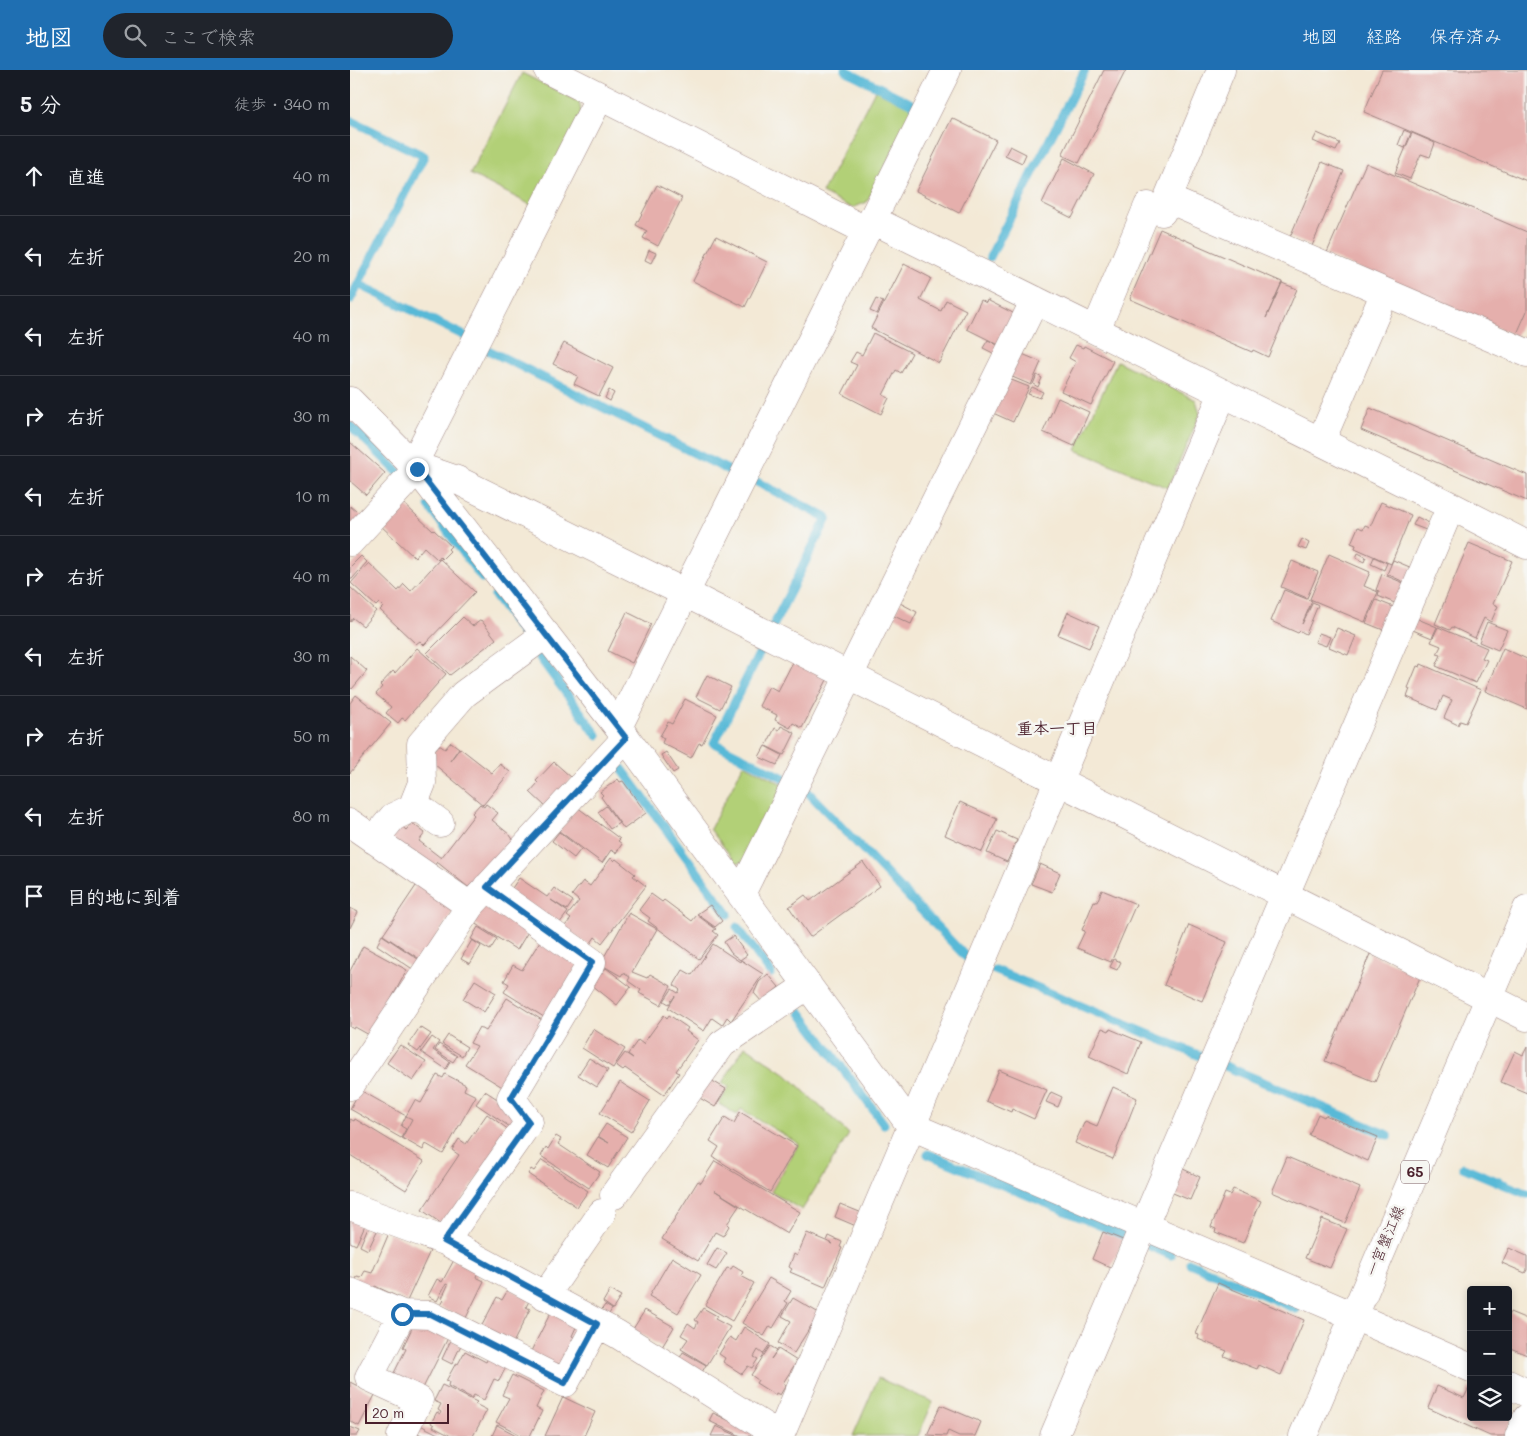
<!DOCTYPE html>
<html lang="ja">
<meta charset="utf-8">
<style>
:root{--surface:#171b24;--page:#20242c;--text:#f1f3f6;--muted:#9ea1a6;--line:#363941;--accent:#1f6fb2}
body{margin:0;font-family:Mali,"Klee One",sans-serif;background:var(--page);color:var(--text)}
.controls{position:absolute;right:15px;bottom:15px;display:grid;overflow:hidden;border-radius:5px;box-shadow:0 2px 8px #0003}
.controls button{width:45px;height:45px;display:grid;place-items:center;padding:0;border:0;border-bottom:1px solid var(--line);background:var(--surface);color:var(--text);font:25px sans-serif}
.scale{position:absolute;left:15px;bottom:12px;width:84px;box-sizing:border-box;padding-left:5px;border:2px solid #4a1f2b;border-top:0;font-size:14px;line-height:18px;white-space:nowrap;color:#4a1f2b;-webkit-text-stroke:4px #f6f6f2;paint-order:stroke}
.stop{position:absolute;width:15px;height:15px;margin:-11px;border:4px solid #1f6fb2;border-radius:50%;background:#fff}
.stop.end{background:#1f6fb2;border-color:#fff;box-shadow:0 1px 5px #0008}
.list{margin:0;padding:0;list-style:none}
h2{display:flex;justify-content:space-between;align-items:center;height:65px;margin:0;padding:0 20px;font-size:21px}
h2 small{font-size:16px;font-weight:400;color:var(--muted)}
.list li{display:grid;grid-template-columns:32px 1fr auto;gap:15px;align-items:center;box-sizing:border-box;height:80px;padding:0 20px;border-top:1px solid var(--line)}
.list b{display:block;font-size:19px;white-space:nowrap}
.list em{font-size:16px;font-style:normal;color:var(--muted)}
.icon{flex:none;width:28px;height:28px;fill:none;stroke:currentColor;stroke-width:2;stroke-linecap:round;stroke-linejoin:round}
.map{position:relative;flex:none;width:1177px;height:1366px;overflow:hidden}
header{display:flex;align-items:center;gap:30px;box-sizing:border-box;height:70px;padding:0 25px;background:var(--accent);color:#fff}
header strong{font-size:24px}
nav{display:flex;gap:28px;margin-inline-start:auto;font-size:18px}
.search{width:350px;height:45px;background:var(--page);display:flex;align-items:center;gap:12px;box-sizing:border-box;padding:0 18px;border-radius:28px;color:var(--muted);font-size:19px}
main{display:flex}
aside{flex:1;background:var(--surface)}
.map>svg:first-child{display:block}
.green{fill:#b2d077;stroke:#7e7851}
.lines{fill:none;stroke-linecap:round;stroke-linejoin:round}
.stream{stroke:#59b9d7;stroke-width:9}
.building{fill:#e5afac}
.minor-casing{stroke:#9e8480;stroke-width:29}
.major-casing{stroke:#9e8480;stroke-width:29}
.minor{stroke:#fff;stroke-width:28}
.major{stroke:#fff;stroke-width:28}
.route{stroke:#1f6fb2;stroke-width:6}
.labels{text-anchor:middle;stroke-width:5;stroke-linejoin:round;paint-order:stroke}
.shield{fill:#f6f6f2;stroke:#7e6067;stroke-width:1}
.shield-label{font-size:14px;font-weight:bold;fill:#4a1f2b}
.street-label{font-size:15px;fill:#4a1f2b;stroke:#f6f6f2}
.neighbourhood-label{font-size:16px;font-weight:bold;fill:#4a1f2b;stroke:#f6f6f2}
</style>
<header>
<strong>地図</strong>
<div class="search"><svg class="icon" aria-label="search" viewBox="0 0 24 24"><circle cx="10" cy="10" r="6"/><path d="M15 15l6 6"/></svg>ここで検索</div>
<nav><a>地図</a><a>経路</a><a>保存済み</a></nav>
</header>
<main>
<aside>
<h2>5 分<small>徒歩 · 340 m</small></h2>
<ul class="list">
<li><svg class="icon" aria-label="ahead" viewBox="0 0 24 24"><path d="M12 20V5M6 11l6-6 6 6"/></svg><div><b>直進</b></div><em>40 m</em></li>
<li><svg class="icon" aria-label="left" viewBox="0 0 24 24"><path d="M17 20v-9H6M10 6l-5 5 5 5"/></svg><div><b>左折</b></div><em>20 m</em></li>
<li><svg class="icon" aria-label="left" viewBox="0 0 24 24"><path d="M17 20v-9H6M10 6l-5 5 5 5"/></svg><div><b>左折</b></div><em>40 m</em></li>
<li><svg class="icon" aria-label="right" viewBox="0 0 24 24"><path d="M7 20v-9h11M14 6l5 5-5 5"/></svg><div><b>右折</b></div><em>30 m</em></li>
<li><svg class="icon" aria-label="left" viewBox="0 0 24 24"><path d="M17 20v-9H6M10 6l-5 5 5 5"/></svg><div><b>左折</b></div><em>10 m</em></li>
<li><svg class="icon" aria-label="right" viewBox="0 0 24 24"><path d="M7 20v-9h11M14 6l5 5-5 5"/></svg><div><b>右折</b></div><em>40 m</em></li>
<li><svg class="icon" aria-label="left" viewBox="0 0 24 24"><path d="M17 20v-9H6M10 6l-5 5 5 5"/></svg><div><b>左折</b></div><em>30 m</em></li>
<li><svg class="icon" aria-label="right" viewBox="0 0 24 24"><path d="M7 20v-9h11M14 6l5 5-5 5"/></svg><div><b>右折</b></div><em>50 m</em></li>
<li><svg class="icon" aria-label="left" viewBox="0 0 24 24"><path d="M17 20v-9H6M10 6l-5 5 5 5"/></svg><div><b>左折</b></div><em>80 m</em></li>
<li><svg class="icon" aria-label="arrive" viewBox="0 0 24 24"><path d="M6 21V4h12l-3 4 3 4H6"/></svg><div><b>目的地に到着</b></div></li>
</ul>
</aside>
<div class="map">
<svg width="1177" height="1366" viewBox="0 0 1177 1366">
<rect width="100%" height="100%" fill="#f6f6f2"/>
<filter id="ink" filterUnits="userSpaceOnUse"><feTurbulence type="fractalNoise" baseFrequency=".02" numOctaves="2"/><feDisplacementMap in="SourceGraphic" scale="10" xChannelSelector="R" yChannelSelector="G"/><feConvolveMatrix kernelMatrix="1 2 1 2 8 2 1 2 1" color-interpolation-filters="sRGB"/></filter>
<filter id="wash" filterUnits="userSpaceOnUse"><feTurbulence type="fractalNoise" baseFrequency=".0096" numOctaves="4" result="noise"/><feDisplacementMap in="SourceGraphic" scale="20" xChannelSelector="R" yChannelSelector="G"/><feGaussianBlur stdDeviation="1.12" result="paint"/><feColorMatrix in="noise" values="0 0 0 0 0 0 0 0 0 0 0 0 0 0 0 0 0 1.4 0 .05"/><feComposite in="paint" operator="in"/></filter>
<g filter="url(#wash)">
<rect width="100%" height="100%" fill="#f3e9d6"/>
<path class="green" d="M172 3 229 32 232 45 185 137 120 104Z
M525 20 564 39 517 132 502 138 472 123Z
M767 291 846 330 850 344 818 418 726 380Z
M394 694 434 715 396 792 386 793 360 759Z
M395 976 436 1004 499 1064 452 1140 421 1122 449 1074 391 1039 387 1045 369 1034 379 1017 372 1013Z
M528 1308 583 1332 568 1366H503Z"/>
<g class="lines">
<path class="stream" d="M495 0 564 35
M0 50 74 86 0 230
M640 187 735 0
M8 214 117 267
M134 278 380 401
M0 355 50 404
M407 412 477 448 423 556
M79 436 132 508
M145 526 175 567
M414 574 364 673 436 709
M188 585 247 665
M272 699 378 844
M455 719 617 888
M387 857 421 903
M645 900 853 987
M451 943 534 1054
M873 995 1038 1065
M578 1084 776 1166
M1113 1097 1177 1124
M798 1175 821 1185
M840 1193 946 1239"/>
</g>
<g id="blocks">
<path class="building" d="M754 0H776L729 93 712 85Z
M1032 0H1177V111L1014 42Z
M602 48 646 70 609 143 566 121Z
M1054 60 1061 63 1055 78 1048 75Z
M967 63 990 73 986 81 963 71Z
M1062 63 1085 73 1080 87 1071 84 1060 109 1045 103Z
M660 76 676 84 672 93 655 85Z
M714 88 744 104 722 148 692 133Z
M972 92 994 101 962 176 940 167Z
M1016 93 1177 162V241L1166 266 976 185Z
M307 115 332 128 308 176 293 168 297 161 286 155Z
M810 159 932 212 916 248 932 213 947 219 918 287 903 280 902 282 780 229Z
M366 166 417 192 395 237 343 211Z
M299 180 306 183 301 193 295 190Z
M554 194 581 208 570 230 591 241 596 230 616 240 589 293 521 258Z
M526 229 533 232 527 244 520 241Z
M631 230 636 233 637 230 665 244 649 275 617 259Z
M523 263 562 283 551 303 546 300 533 325 539 328 531 344 492 324 507 295 500 292 506 282 512 285Z
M638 270 651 277 647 285 633 278Z
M214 273 263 298 249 326 224 314 228 306 203 294Z
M726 275 733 278 734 276 763 291 741 335 711 321 726 292 719 288Z
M670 283 691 292 681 315 660 306Z
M687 305 692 308 688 317 683 314Z
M659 309 679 317 663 352 643 343Z
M682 317 693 322 690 328 678 324Z
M259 320 264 323 260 331 255 328Z
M708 328 739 342 724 376 693 362Z
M1020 338 1177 405V431L1011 360Z
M0 372 35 403 16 425 0 411Z
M51 431 83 461 84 460 101 476 98 479 100 481 92 489 90 487 88 490 74 477 65 488 29 454Z
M1031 432 1061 445 1041 494 1005 478 1006 475 1001 473 1008 457 1013 459 1015 455 1020 457Z
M0 436 13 447 0 461Z
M1067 447 1079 453 1076 460 1063 455Z
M952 469 959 473 956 480 948 477Z
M1119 473 1162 491 1143 534 1148 536 1141 552 1134 548 1125 568 1102 557 1100 560 1085 554Z
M1008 483 1016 487 1014 492 1006 488Z
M979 484 1020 502 1014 516 1028 522 1015 552 960 529Z
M11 486 17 492 2 509 0 506V497Z
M1024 487 1037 493 1034 500 1021 494Z
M90 489 125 522 74 575 70 571 66 574 30 540 33 537 29 533 26 536 1 513 19 493 48 521 54 514 61 521Z
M1043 490 1062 498 1056 513 1037 504Z
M942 491 968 502 957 528 931 517Z
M1032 504 1056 514 1047 534 1028 526 1029 521 1026 520Z
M0 517 26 541 13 556 3 548 0 552Z
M934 520 962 531 952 554 963 532 968 535 956 564 950 561 948 563 921 551Z
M1026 530 1046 538 1036 561 1016 553Z
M550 533 567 542 561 554 544 546Z
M277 542 301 554 282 593 258 581Z
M718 542 749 556 739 578 708 565Z
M113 547 123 556 131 550 146 569 100 605 77 583Z
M1063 547 1087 557 1082 568 1058 558Z
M1137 552 1157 560 1148 580 1129 572Z
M1088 557 1137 578 1132 588 1137 590 1126 613 1086 596 1091 585 1087 584 1091 576 1081 572Z
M987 558 1006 566 998 585 979 577Z
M969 563 980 567 976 576 965 572Z
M67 578 96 604 55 650 52 648 48 653 36 643 41 637 26 624 32 617 30 615 43 601 45 603Z
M1153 578 1177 589V639L1135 621Z
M0 586 17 601 2 619 0 617Z
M444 590 478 608 452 658 443 653 440 658 425 650 427 645 409 636 419 616 428 621Z
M1071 594 1131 620 1116 653 1110 651 1108 655 1094 648 1102 630 1093 626 1087 640 1057 627 1060 619 1058 618 1067 596 1070 597Z
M357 605 381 617 370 639 346 627Z
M6 625 41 653 0 703V633Z
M335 629 367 645 352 674 349 673 341 688 312 673 314 668 310 666 318 652 322 654Z
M431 656 445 663 434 685 416 676 425 658 429 660Z
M101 672 109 678 100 691 110 678 142 703 150 694 160 702 133 735 78 689 89 675 95 679Z
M415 676 432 685 427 695 409 687Z
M316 682 328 700 323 703 311 685Z
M204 692 222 708 196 737 180 722 188 713 186 711Z
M268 709 270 712 273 711 296 743 274 759 251 727 253 725 250 722Z
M610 732 647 749 632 782 595 765Z
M130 734 134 737 136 734 148 743 142 750 160 765 164 771 118 817 87 792 80 801 38 767 49 754 56 760 62 753 75 763 69 771 91 788 124 745 122 743Z
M256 736 269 753 260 759 248 742Z
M227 737 270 769 268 771 272 774 266 783 261 780 252 793 209 761Z
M647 761 667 770 657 792 637 783Z
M209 762 231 779 224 788 202 771Z
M261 788 264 791 266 789 285 804 283 806 296 816 252 873 245 867 239 876 214 857 221 849 217 846 229 831 222 825 233 811 240 816Z
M513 792 530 816 460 867 439 837 455 825 460 831Z
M690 794 710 803 702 822 681 814Z
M169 808 197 827 204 818 223 831 217 840 201 830 218 842 206 858 158 824Z
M70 810 107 835 71 890 33 865Z
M752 820 786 834 761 892 727 878 735 861 732 860 744 831 747 832Z
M301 824 312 832 314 830 342 851 347 845 366 859 363 861 368 865 349 889 298 851 300 848 289 840Z
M139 828 182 855 167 880 124 853Z
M360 835 372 851 365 857 347 844Z
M0 838 8 842 0 858Z
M279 843 307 859 282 902 297 908 300 904 321 916 311 935 289 923 291 920 278 911 280 907 273 903 271 906 250 894Z
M839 855 877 872 852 931 814 915Z
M128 857 147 869 140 880 121 869Z
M182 857 228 895 197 949 154 922 159 914 154 911 163 895 172 900 190 871 178 864Z
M32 865 71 891 64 900 27 875Z
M383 866 397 885 390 890 381 883 374 872Z
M122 870 131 876 120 894 111 889Z
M363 874 390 892 391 890 413 904 381 951 377 947 372 955 362 948 354 961 318 938 325 926 319 934 314 931 322 919 328 923 330 920 324 915 333 900 342 905Z
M13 876 57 900 21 966 5 957 4 959 0 957V901Z
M1020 884 1071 905 1025 1012 975 991Z
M764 889 771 892 767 900 760 897Z
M256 898 281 917 267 935 242 915Z
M418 904 429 917 412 932 404 923 409 912Z
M125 910 146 923 134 942 113 929Z
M157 928 195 952 154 1018 115 994 127 976 120 973 129 957 136 961Z
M314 945 317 948 319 945 338 958 336 961 348 970 326 1001 329 1003 314 1025 275 998 273 1000 266 995 275 983 283 988 278 984 288 970 293 974Z
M70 957 81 964 68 982 58 975Z
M752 958 759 961 760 959 791 972 778 1004 739 986Z
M243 959 275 979 263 998 232 978Z
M98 965 117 977 112 986 92 974Z
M82 967 89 972 83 980 100 992 96 999 71 982Z
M89 974 107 986 103 992 85 980Z
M50 975 76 992 63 1011 37 993Z
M1177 977V1023L1151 1012 1165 981 1173 985Z
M239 988 258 1000 247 1017 228 1005Z
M649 1000 697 1020 684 1049 662 1039 661 1042 636 1031Z
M95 1004 116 1015 114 1020 126 1026 93 1084 76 1074 73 1080 52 1068 62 1049 56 1046 65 1030 71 1033 87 1005 93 1008Z
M359 1009 376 1019 365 1037 348 1027Z
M270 1012 300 1031 281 1062 250 1043Z
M763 1017 787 1028 763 1089 725 1073 735 1051 747 1056Z
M10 1020 56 1046 51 1056 56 1059 51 1068 0 1039Z
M135 1021 155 1034 164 1043 163 1059 126 1034Z
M701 1022 712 1027 708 1037 696 1032Z
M390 1042 447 1076 420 1122 363 1087 369 1077 360 1071 375 1047 384 1053Z
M137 1044 159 1060 95 1156 72 1140 109 1085 102 1080 109 1069 116 1074Z
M968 1044 974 1047 975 1045 1028 1067 1018 1091 959 1065Z
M0 1049 4 1051 5 1049 74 1091 56 1120 0 1085Z
M256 1054 277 1067 258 1098 237 1085 248 1067 259 1073 248 1066Z
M206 1066 211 1069 208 1074 250 1102 239 1118 191 1086 196 1077 198 1079Z
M937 1087 1010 1118 995 1153 922 1122Z
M192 1090 238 1121 227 1137 178 1104 181 1099 184 1101Z
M365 1091 450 1142 437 1164 364 1120 389 1136 377 1154 379 1156 373 1166 365 1162 348 1191 312 1169 348 1111 351 1113Z
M831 1098 850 1107 840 1130 818 1121Z
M883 1119 911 1131 893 1173 865 1162 866 1159 861 1157 875 1123 880 1125Z
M490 1134 512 1143 506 1156 485 1147Z
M0 1148 15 1155 6 1175 0 1172Z
M972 1149 997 1159 980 1198 955 1188Z
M18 1157 27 1161 18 1180 10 1176Z
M753 1162 773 1170 761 1198 742 1189Z
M39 1163 80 1181 57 1231 25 1216 22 1222 4 1214 7 1207 11 1208 15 1201 22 1203Z
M457 1163 483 1174 477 1171 479 1166 492 1172 490 1177 492 1178 475 1217 440 1202 442 1199 439 1197 444 1184 447 1186Z
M367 1178 377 1183 366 1200 357 1195Z
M1159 1178 1177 1186V1200L1175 1203 1152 1193Z
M322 1187 351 1205 328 1243 299 1226Z
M104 1190 128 1202 126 1207 134 1211 115 1250 90 1237 94 1230 92 1228 98 1215 96 1214 87 1231 78 1226 87 1209 92 1212Z
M383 1196 393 1202 391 1206 404 1213 382 1251 355 1235 377 1198 381 1199Z
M419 1208 441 1221 435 1231 438 1233 423 1258 420 1256 414 1266 392 1253Z
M868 1213 954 1250 931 1305 909 1295 907 1299 874 1286 877 1281 848 1269 849 1265 846 1264Z
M159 1218 180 1229 176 1237 180 1239 162 1275 130 1259 147 1227 152 1230Z
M260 1220 271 1226 263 1239 253 1232Z
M443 1228 469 1243 444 1283 428 1273 441 1251 432 1246Z
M255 1235 262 1239 258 1246 250 1242Z
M353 1238 367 1246 365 1249 380 1257 357 1295 331 1279 338 1269 331 1265 338 1253 345 1258 348 1252 345 1250Z
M295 1240 324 1257 312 1277 283 1259Z
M201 1242 227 1255 222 1266 227 1269 213 1296 207 1293 205 1298 179 1285Z
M1160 1242 1177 1249V1285L1158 1277V1246Z
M64 1254 73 1256 98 1268 72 1320 43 1305 56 1279 53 1277Z
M394 1257 420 1274 413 1284 408 1280 404 1287 408 1289 402 1298 398 1296 392 1304 373 1292 375 1288 369 1284 380 1267 386 1271Z
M101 1270 111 1275 102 1294 92 1289Z
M420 1276 427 1280 421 1289 428 1279 447 1291 433 1313 436 1315 430 1325 426 1323 425 1325 406 1313 408 1310 401 1305Z
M115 1281 136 1292 138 1288 156 1297 149 1311 144 1309 134 1330 124 1325 122 1328 98 1316 99 1312 96 1311 106 1293 108 1294Z
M333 1282 356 1295 351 1304 329 1290Z
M162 1305 194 1321 186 1338 192 1341 180 1366H173L146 1352 159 1328 152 1325Z
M0 1312 25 1325 9 1356 0 1351Z
M92 1315 127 1332 125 1334 137 1340 123 1366H101L83 1357 84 1355 81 1353 87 1342 90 1344 91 1342 88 1340 91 1334 84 1331Z
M1087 1316 1114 1328 1119 1318H1121V1347H1156L1162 1350 1155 1366H1140L1078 1338Z
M213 1327 245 1342 234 1366H195Z
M591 1335 631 1352 625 1366H609L598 1361 596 1366 577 1365Z
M363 1343 403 1362 401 1366H391L359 1351Z
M70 1355 88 1364 86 1366H73L66 1362Z
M147 1355 168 1366H142Z
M366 1356 388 1366H361Z
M0 1357 10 1361 7 1366H0Z"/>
</g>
</g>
<g filter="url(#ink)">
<use href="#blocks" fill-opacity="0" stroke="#9e8480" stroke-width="1"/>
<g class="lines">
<g class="minor-casing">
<path id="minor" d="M198 0 517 161
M250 26 63 395 107 410 335 523 1177 947
M818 129 1177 283
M523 150 1101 436 1177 475
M746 260 798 136 812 142 871 0
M0 331 67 399 268 657 561 1056 1004 1246 1121 1298
M971 371 1035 222
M0 472 67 399
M268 657 597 0
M62 738 74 741 90 753
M0 753 120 836
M24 770 43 747 62 738 72 713 71 674 114 624 196 564
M391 824 685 230
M0 1016 120 836 276 668
M264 1125 372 974 458 915
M0 1136 95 1171 267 1264 430 1366
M95 1171 179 1052 161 1028 242 892 137 817
M0 1222 52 1244 80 1245 215 1313 247 1254
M195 1226 252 1143
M1158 1314 1177 1323
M51 1366 69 1330 19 1307 52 1244
M430 1366 873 323
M704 1366 1101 436
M1169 1366 1177 1348"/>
</g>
<g class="major-casing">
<path id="major" d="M953 1366 1177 839"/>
</g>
<use href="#minor" class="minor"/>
<use href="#major" class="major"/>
</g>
</g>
<g class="lines" filter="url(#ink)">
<path class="route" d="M52 1244H80L215 1313 247 1254 94 1171 179 1052 161 1028 242 892 137 817 276 668 67 399"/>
</g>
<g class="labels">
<rect class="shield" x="1051" y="1090.5" width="28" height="23" rx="4"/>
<g class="shield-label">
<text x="1065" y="1107">65</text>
</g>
<g class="street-label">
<text transform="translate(1035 1171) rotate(-67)" y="5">一宮蟹江線</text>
</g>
<g class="neighbourhood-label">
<text x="707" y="664">重本一丁目</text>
</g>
</g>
</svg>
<div class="controls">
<button>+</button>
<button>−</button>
<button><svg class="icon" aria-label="layers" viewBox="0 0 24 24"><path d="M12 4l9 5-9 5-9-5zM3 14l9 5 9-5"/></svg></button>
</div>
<div class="scale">20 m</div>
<div class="stop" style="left:52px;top:1244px"></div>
<div class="stop end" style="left:67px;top:399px"></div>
</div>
</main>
